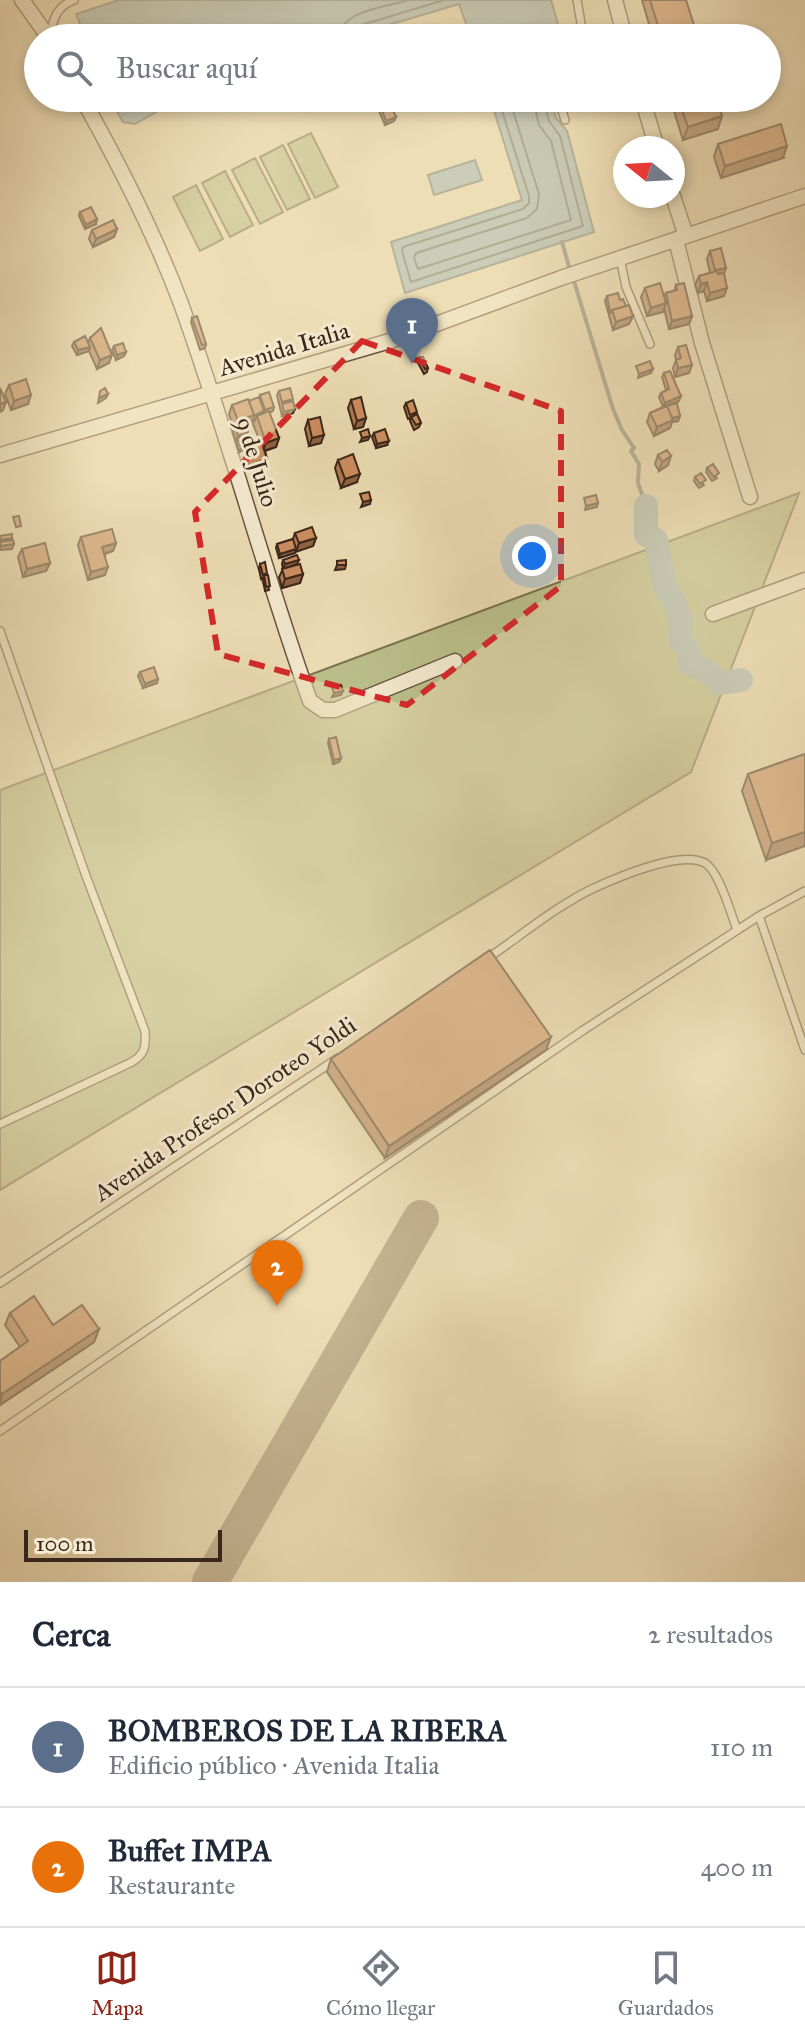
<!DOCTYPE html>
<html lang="es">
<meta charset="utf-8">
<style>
:root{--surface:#fff;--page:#f6f6f7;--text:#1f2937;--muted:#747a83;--line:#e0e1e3;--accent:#8f2418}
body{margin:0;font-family:"IM FELL Great Primer",serif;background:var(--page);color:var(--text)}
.compass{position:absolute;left:613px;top:136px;width:72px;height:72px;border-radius:50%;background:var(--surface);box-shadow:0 4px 12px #0003;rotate:288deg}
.scale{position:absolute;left:24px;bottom:20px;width:198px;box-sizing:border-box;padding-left:8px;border:4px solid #3a261a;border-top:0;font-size:22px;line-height:28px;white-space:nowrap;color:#3a261a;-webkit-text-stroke:6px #f4ead0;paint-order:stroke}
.you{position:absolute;left:532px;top:556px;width:28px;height:28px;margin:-20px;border:6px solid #fff;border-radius:50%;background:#1a73e8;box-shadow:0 0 0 12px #1a73e833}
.badge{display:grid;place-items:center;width:52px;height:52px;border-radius:50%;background:var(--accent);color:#fff;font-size:26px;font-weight:700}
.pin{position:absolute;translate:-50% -66px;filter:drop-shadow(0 2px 4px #0008)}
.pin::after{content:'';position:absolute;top:42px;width:28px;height:24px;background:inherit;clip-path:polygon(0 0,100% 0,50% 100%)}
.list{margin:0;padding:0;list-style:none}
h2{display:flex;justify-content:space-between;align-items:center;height:104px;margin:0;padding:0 32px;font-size:34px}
h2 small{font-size:26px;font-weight:400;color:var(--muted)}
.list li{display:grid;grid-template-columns:52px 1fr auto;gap:24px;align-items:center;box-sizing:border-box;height:120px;padding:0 32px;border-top:2px solid var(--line)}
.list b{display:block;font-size:30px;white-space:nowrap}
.list p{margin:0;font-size:26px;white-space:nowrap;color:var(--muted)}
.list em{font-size:26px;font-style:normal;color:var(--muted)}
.icon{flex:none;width:44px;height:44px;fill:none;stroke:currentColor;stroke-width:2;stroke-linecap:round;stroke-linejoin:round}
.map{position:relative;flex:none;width:805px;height:1582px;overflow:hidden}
.search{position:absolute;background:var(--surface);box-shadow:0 4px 12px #0003;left:24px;right:24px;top:24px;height:88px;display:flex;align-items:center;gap:20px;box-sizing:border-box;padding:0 28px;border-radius:44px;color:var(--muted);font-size:30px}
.sheet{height:344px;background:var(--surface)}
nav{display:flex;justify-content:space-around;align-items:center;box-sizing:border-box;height:112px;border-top:2px solid var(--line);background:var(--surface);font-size:22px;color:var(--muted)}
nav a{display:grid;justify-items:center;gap:4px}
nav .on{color:var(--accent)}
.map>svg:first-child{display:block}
.green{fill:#bbc18c;stroke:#7a7453;stroke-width:2}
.water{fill:#a0b9ba;stroke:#777e7a;stroke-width:2}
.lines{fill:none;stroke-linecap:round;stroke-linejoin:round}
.shore{stroke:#6d706a;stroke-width:2}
.stream{stroke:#777e7a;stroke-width:4}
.river{stroke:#a0b9ba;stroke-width:24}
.taxiway{stroke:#948268;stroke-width:36}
.service-casing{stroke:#675441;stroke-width:10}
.minor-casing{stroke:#675441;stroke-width:17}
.service{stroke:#f4ead0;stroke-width:7}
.minor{stroke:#f4ead0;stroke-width:14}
.wall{fill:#b07a53;stroke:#3a261a;stroke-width:2}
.shaded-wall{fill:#906343;stroke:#3a261a;stroke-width:2}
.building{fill:#cd8e60;stroke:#3a261a;stroke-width:2}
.marked{fill:none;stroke:#d62828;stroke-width:6;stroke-dasharray:16 10;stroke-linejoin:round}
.labels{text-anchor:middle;stroke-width:6;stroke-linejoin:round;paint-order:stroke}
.street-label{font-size:24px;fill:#3a261a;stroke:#f4ead0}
</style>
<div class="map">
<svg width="805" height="1582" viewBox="0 0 805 1582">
<rect width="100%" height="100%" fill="#eedeb6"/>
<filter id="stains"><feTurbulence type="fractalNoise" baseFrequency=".0025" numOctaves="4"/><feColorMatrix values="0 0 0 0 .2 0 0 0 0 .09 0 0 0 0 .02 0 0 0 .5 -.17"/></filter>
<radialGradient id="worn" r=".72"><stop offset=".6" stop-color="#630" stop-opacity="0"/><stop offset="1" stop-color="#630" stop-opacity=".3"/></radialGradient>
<path class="green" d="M311 133 338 187 315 198 288 144Z
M283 145 310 199 287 210 260 157Z
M255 158 283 212 260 224 232 170Z
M225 171 253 225 230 237 202 183Z
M196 185 223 239 200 251 173 197Z
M799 493 691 772 0 1190V790Z"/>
<path class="water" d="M119 0H551L562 38H471L459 4 345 38H86L76 14Z
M110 98H181L135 124 123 122Z
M490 98H551L556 118 567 131 594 232 405 293 391 242 522 200Z
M475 160 482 180 434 195 428 175Z"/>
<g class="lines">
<path class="shore" d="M339 38C340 10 387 7 409 0
M349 38 350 31 355 27 444 0
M498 98 529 196V203L523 209 403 247 402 251 411 282 583 226 560 136 549 121 543 98
M509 98 539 194 537 209 527 218 416 253 414 258 418 269 571 220 551 141 539 125 533 98"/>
<path class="stream" d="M562 242 570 270
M573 278 613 409 622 430 634 448 631 451 639 464 638 483 646 506"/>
<path class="river" d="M646 506V535L656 540 665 587 675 603 681 622 680 640 690 653V664L709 673 720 683 741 680"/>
<path class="taxiway" d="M210 1582 421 1218"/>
<g class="service-casing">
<path id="service" d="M577 0 581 23 578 38
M50 35C53 19 57 6 74 0
M558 98 565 120
M620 258 626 287 650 344
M0 631 86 876 145 1031C146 1047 145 1054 132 1062L0 1124
M759 916 805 1050
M488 958C522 935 555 907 592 889 616 878 680 850 705 863 719 871 731 914 737 930
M0 1283 338 1058
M0 1431 582 1031 759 916 805 891"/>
</g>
<g class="minor-casing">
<path id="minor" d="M22 0 49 38
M615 0 625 38
M82 98C119 164 153 230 180 301 228 433 263 569 310 701L323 710H335L455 661
M642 98 657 148
M673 196 686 236
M676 240 702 343 750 497
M0 455 393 340 561 278 805 196
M713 614 805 580"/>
</g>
<use href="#service" class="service"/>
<use href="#minor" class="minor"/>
</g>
<path class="wall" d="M642 0H686L689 38H653Z
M670 98H717L718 129 683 140Z
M380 105 396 117 394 121 385 125 378 109Z
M718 144 783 158 721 178 714 157Z
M80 212 96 224 85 229 79 216Z
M117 229 114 237 93 247 89 239 92 230Z
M710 251 724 274V296L707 301 704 291 698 293 695 285 699 276 710 273 707 259Z
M676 285 692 316 689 324 669 329 664 308 663 312 647 316 641 297 645 288 664 296 666 293 674 291Z
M607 296 620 300 626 306 633 316 629 324 613 330 605 301Z
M192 318 206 344 205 348 200 350 191 322Z
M90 338 109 363 97 369 89 351 77 355 72 346 74 342 88 343Z
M114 346 126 352 124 356 116 360 112 350Z
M678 347 692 365 689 373 675 377 673 368 676 360 675 355Z
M419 357 428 368 427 372 424 374 417 361Z
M664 373 679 401 668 405 680 416 678 421 672 422 670 428 654 436 647 422 650 413 663 407 659 397 661 393 666 390 662 377Z
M9 385 28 404 11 410 5 394Z
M279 391 292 401 293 413 282 416 277 395Z
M260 395 274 407 273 411 269 413 279 438 276 447 265 451 267 459 266 464 245 470 242 461 244 457 251 454 250 451 252 446 261 444 253 424 256 418 253 419 251 423 246 425 247 436 250 444 248 448 239 452 233 432 234 429 229 414 232 405 259 398Z
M351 400 366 418 363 427 354 429 348 408Z
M406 403 417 414 421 423 419 427 414 430 410 421 411 418 408 419 404 407Z
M308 420 321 443 309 446 305 429Z
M374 433 387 445 376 448 372 437Z
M658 455 668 465 659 471 655 464Z
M338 460 357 482 341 488 335 468Z
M707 468 717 478 712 481 706 472Z
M695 477 704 485 699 488 694 481Z
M295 533 316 538 313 546 295 551V553L279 558 276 548 277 544 293 539Z
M81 537 116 543 113 551 105 554V575L88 580 78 545Z
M22 549 50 563 46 571 23 577 18 557Z
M283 560 297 564 303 574 300 583 282 588 279 577 283 569 282 564Z
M260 564 267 575 269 590 265 591 263 578 261 579 259 568Z
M140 672 158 679 157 683 143 688 138 676Z
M329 739 341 758 339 762 333 764 328 743Z
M805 754 766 860 742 791 748 774Z
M546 1050 385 1158 327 1072 331 1059Z
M10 1313 53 1325 99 1329 94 1342 0 1405V1361L20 1347 5 1325Z"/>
<path class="shaded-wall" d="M694 25 689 38H660L661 35Z
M361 98H372L359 102Z
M722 116 718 129 683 140 688 127Z
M396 117 394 121 385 125 386 121Z
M787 146 783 158 721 178 725 166Z
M641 196H655L638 203Z
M97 219 96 224 85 229 86 225Z
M117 229 114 237 93 247 96 239Z
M726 268 723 276 712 279 715 270Z
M707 282 704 291 698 293 701 284Z
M727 288 724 296 707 301 710 293Z
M666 303 663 312 647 316 651 308Z
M633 316 629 324 613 330 616 322Z
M692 316 689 324 669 329 672 321Z
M90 347 89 351 77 355 78 350Z
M126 352 124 356 116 360 117 355Z
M112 355 109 363 97 369 100 360Z
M692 365 689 373 675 377 678 368Z
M653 369 651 373 638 378 639 374Z
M108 394 106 398 98 403 99 398Z
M31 395 28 404 11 410 14 401Z
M681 396 679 401 663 407 665 403Z
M6 402 3 410 0 412V404Z
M295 409 293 413 282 416 284 412Z
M264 411 263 416H257L256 418 253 419 251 423 234 430 238 421Z
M680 416 678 421 672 422 670 428 654 436 657 427 670 419Z
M366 418 363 427 354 429 357 421Z
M324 435 321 443 309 446 312 438Z
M370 436 368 440 360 442 362 438Z
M279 438 276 447 263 451 266 443Z
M389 441 387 445 376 448 377 444Z
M250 444 248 448 239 452 241 448Z
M671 456 668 465 659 471 662 462Z
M267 459 266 464 245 470 247 466Z
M360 474 357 482 341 488 345 479Z
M371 500 370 504 361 507 363 502Z
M598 503 597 507 585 510 586 506Z
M316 538 313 546 296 552 299 543Z
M116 543 113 551 99 555 102 547Z
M14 544 12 549 0 550 1 546Z
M296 549 295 553 279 558 280 554Z
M299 560 297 564 283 569 285 564Z
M50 563 46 571 23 577 27 569Z
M337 565H346L345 569 335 570Z
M108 567 105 575 88 580 91 572Z
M303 574 300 583 282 588 285 579Z
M158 679 157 683 143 688 145 684Z
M343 691 341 695 332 697 334 693Z
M341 758 339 762 333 764 334 760Z
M805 832V846L766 860 772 843Z
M551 1037 546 1050 385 1158 389 1146Z
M99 1329 94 1342 0 1405 2 1394Z"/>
<path class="building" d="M650 0H686L694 25 661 35Z
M449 26 453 38H413Z
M678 98H717L722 116 688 127Z
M389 101 396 117 386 121 380 105Z
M781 124 787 146 725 166 718 144Z
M91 207 97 219 86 225 80 212Z
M113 220 117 229 96 239 92 230Z
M721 248 726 268 715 270 710 251Z
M717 271 718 274 724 273 727 288 710 293 707 282 701 284 699 276Z
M660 283 666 303 651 308 645 288Z
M684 283 692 316 672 321 666 293 677 290 676 285Z
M618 293 620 300 623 299 626 306 612 310 610 313 607 296Z
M629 305 633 316 616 322 612 310Z
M197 316 206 344 202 345 192 318Z
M101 328 112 355 100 360 90 338Z
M85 336 90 347 78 350 74 342Z
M123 343 126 352 117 355 114 346Z
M686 345 692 365 678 368 676 360 681 358 678 347Z
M419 357H423L428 368 425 369Z
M650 361 653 369 639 374 636 366Z
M670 371 681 396 665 403 661 393 669 389 664 373Z
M26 379 31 395 14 401 9 385Z
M0 388 6 402 0 404Z
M105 388 108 394 99 398 100 391Z
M290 388 293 399 282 402 279 391Z
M269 392 274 407 265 410 260 395Z
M259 397 264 411 253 416 254 415 249 401Z
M361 397 366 418 357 421 351 400Z
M248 399 254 415 238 421 232 405Z
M413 400 417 412 410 415 406 403Z
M293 401 295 409 284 412 282 404Z
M677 403 680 416 672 418 667 406Z
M667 406 673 420 657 427 650 413Z
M269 411 279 438 266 443 257 416Z
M417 414 421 423 416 425 411 417Z
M320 417 324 435 312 438 308 420Z
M246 424 248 432 238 436 235 427Z
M368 429 370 436 362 438 360 432Z
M385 429 389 441 377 444 374 433Z
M246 435 250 444 241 448 237 438Z
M262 443 267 459 247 466 244 457 254 453 252 446Z
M667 450 671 456 662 462 658 455Z
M353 454 360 474 345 479 338 460Z
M713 464 719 473 714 477 707 468Z
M701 473 706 480 700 484 695 477Z
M369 492 371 500 363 502 360 494Z
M596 495 598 503 586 506 584 498Z
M19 516 21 526 16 527 13 517Z
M312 527 316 538 299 543 295 533Z
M112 529 116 543 102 547 108 567 91 572 81 537Z
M12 534V538L1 540 0 536Z
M293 539 296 549 280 554 277 544Z
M13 540 14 544 1 546 0 542Z
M45 543 50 563 27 569 22 549Z
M297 555 299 560 285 564 283 560Z
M346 560V565H337V561Z
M265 562 267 573 263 575 260 564Z
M300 564 303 574 285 579 282 569Z
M264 575H268L270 586 266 587Z
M154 667 158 679 145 684 140 672Z
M341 685 343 691 334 693 332 687Z
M336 737 341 758 334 760 329 739Z
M805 754V832L772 843 748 774Z
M490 950 551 1037 389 1146 331 1059Z
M34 1296 53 1325 82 1305 99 1329 2 1394 0 1392V1361L28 1341 10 1313Z"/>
<path d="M0 0H805V1582H0ZM362 341 561 411V586L407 705 218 654 195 512Z" fill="#eedeb6" fill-opacity=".55" fill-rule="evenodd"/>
<path class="marked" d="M362 341 561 411V586L407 705 218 654 195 512Z"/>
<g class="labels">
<g class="street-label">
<text transform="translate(284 349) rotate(-17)" y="8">Avenida Italia</text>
<text transform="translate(257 462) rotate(73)" y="8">9 de Julio</text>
<text transform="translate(225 1109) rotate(-34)" y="8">Avenida Profesor Doroteo Yoldi</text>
</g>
</g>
<rect width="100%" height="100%" filter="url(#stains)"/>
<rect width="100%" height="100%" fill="url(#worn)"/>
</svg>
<svg class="compass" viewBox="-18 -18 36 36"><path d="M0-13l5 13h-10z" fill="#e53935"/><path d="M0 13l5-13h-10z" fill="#747a83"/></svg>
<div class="scale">100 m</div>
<div class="you"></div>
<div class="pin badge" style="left:412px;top:364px;background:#5c6f8a">1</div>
<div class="pin badge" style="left:277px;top:1306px;background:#e8710a">2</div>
<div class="search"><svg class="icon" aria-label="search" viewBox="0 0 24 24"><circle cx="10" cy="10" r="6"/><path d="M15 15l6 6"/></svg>Buscar aquí</div>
</div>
<section class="sheet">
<h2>Cerca<small>2 resultados</small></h2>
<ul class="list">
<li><span class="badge" style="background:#5c6f8a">1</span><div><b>BOMBEROS DE LA RIBERA</b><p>Edificio público · Avenida Italia</p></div><em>110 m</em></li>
<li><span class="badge" style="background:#e8710a">2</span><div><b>Buffet IMPA</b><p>Restaurante</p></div><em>400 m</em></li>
</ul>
</section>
<nav>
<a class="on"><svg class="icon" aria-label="map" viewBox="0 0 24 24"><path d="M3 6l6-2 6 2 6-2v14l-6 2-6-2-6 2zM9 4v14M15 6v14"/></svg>Mapa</a>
<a><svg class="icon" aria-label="directions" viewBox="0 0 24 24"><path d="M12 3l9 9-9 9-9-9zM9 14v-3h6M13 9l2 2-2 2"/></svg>Cómo llegar</a>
<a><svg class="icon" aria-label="saved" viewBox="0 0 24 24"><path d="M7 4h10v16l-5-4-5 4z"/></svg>Guardados</a>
</nav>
